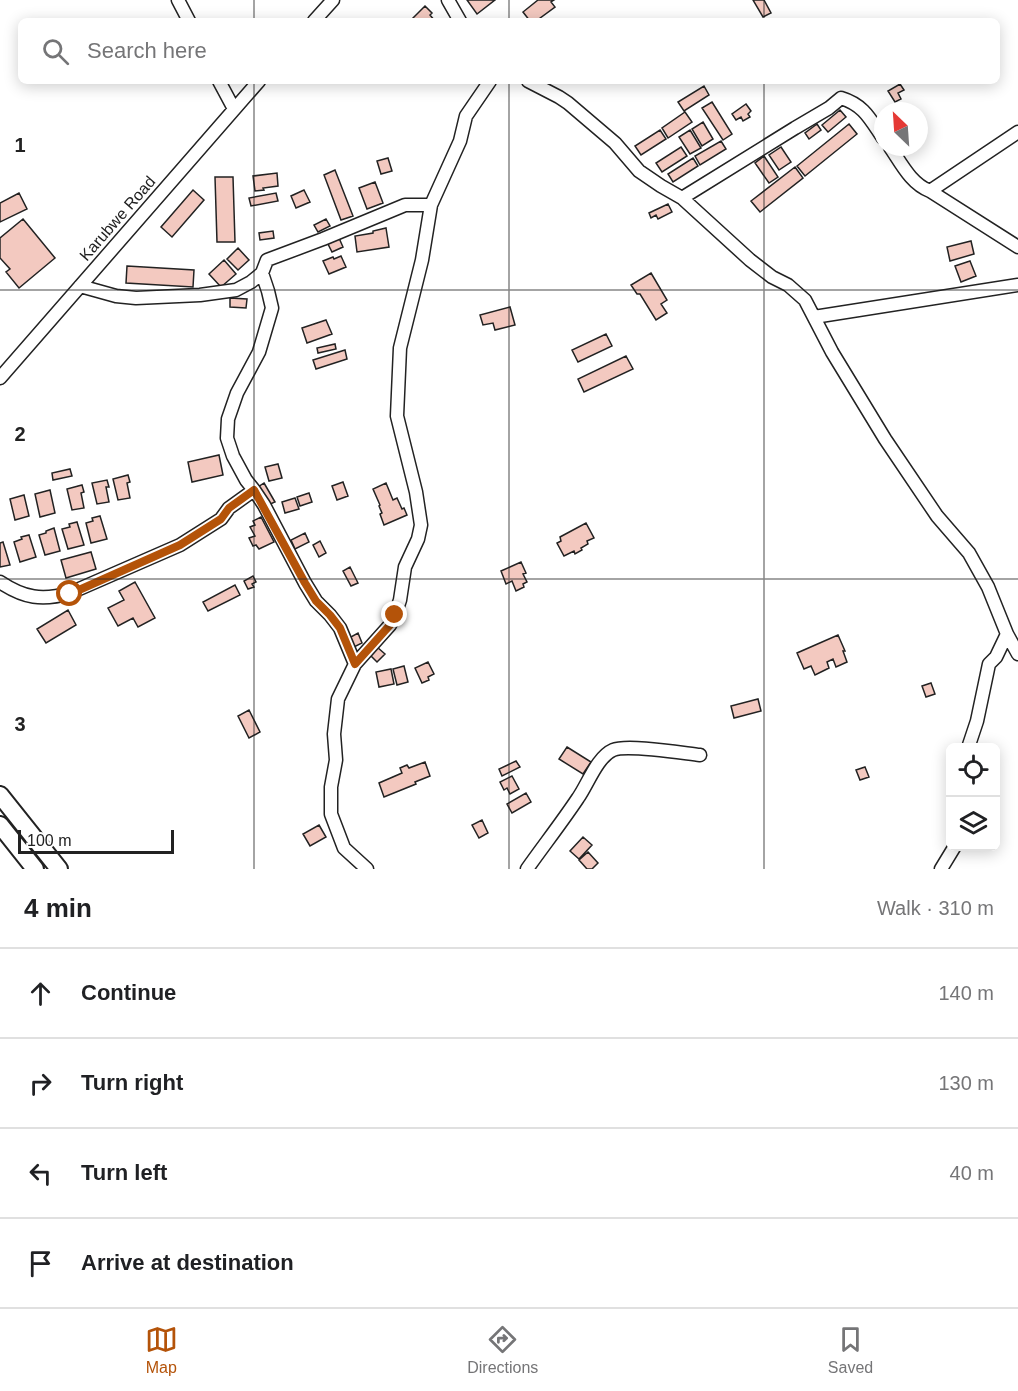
<!DOCTYPE html>
<meta charset="utf-8">
<style>
:root{--surface:#fff;--page:#f2f2f2;--text:#202124;--muted:#757577;--line:#e0e0e0;--accent:#b45309}
body{margin:0;font-family:Arial,sans-serif;background:var(--page);color:var(--text)}
.controls{position:absolute;right:18px;bottom:18px;display:grid;overflow:hidden;border-radius:9px;box-shadow:0 3px 15px #0003}
.controls button{width:54px;height:54px;display:grid;place-items:center;padding:0;border:0;border-bottom:2px solid var(--line);background:var(--surface);color:var(--text);font:30px sans-serif}
.compass{position:absolute;left:874px;top:102px;width:54px;height:54px;border-radius:50%;background:var(--surface);box-shadow:0 3px 15px #0003;rotate:335deg}
.scale{position:absolute;left:18px;bottom:15px;width:156px;box-sizing:border-box;padding-left:6px;border:3px solid #222;border-top:0;font-size:16px;line-height:21px;white-space:nowrap;color:#222;-webkit-text-stroke:4px #fff;paint-order:stroke}
.stop{position:absolute;width:18px;height:18px;margin:-14px;border:4px solid #b45309;border-radius:50%;background:#fff}
.stop.end{background:#b45309;border-color:#fff;box-shadow:0 2px 6px #0008}
.list{margin:0;padding:0;list-style:none}
h2{display:flex;justify-content:space-between;align-items:center;height:78px;margin:0;padding:0 24px;font-size:26px}
h2 small{font-size:20px;font-weight:400;color:var(--muted)}
.list li{display:grid;grid-template-columns:39px 1fr auto;gap:18px;align-items:center;box-sizing:border-box;height:90px;padding:0 24px;border-top:2px solid var(--line)}
.list b{display:block;font-size:22px;white-space:nowrap}
.list em{font-size:20px;font-style:normal;color:var(--muted)}
.icon{flex:none;width:33px;height:33px;fill:none;stroke:currentColor;stroke-width:2;stroke-linecap:round;stroke-linejoin:round}
.map{position:relative;flex:none;width:1018px;height:869px;overflow:hidden}
.search{position:absolute;background:var(--surface);box-shadow:0 3px 15px #0003;left:18px;right:18px;top:18px;height:66px;display:flex;align-items:center;gap:15px;box-sizing:border-box;padding:0 21px;border-radius:9px;color:var(--muted);font-size:22px}
.sheet{height:438px;background:var(--surface)}
nav{display:flex;justify-content:space-around;align-items:center;box-sizing:border-box;height:84px;border-top:2px solid var(--line);background:var(--surface);font-size:16px;color:var(--muted)}
nav a{display:grid;justify-items:center;gap:3px}
nav .on{color:var(--accent)}
.map>svg:first-child{display:block}
.building{fill:#f3c9c0;stroke:#222;stroke-width:1.5}
.lines{fill:none;stroke-linecap:round;stroke-linejoin:round}
.minor-casing{stroke:#222;stroke-width:15}
.highway-casing{stroke:#222;stroke-width:20}
.minor{stroke:#fff;stroke-width:12}
.highway{stroke:#fff;stroke-width:16}
.route{stroke:#b45309;stroke-width:8}
.grid{fill:none;stroke:#222;stroke-width:1.5;stroke-opacity:0.55}
.labels{text-anchor:middle;stroke-width:4.5;stroke-linejoin:round;paint-order:stroke}
.street-label{font-size:16px;fill:#222;stroke:#fff}
.grid-label{font-size:20px;text-anchor:middle;font-weight:bold;fill:#222;stroke:#fff;stroke-width:4.5;stroke-linejoin:round;paint-order:stroke}
</style>
<div class="map">
<svg width="1018" height="869" viewBox="0 0 1018 869">
<rect width="100%" height="100%" fill="#fff"/>
<path class="building" d="M467 0H495L477 14Z
M538 0H554L551 2 555 7 536 21H530L523 12Z
M753 0H764L771 13 763 17Z
M425 6 432 13 430 15 435 21H410Z
M900 84 904 90 898 93 901 99 895 102 888 91Z
M704 86 709 95 684 111 678 102Z
M712 102 732 134 723 140 702 108Z
M746 104 751 111 748 114 750 117 743 121 741 117 736 120 732 114Z
M840 110 846 117 828 132 822 125Z
M685 112 692 122 668 138 662 128Z
M703 122 713 139 702 146 692 129Z
M817 124 821 130 809 139 805 133Z
M849 124 857 134 805 176 797 166Z
M660 130 666 139 641 155 635 146Z
M690 130 701 148 690 154 679 137Z
M721 141 726 149 700 165 695 156Z
M681 147 687 156 662 172 656 163Z
M781 147 791 162 779 170 769 155Z
M764 156 778 177 769 183 755 163Z
M388 158 392 171 381 174 377 161Z
M693 158 698 166 673 182 668 174Z
M795 167 803 178 760 212 751 201Z
M335 170 353 216 341 220 324 175Z
M277 173 278 186 263 188 264 190 255 191 253 176Z
M215 177H233L235 242H217Z
M375 182 383 203 367 209 359 188Z
M193 190 204 200 172 237 161 227Z
M304 190 310 202 296 208 291 196Z
M19 193 27 209 0 222V203Z
M276 193 278 201 251 206 249 198Z
M668 204 672 212 658 219 656 215 651 218 649 213Z
M23 219 55 258 19 288 6 272 10 269 0 258V238Z
M326 219 330 226 318 232 314 225Z
M386 228 389 247 357 252 355 236 373 233V231Z
M273 231 274 238 260 240 259 233Z
M339 238 343 247 332 252 328 244Z
M971 241 974 254 950 261 947 247Z
M238 248 249 260 238 270 227 259Z
M341 256 346 267 329 274 323 261 333 257 334 259Z
M224 260 236 274 221 287 209 274Z
M970 261 976 276 961 282 955 266Z
M127 266 194 270 193 287 126 283Z
M651 273 667 300 661 304 667 313 656 320 640 294H637L631 285Z
M230 298 247 299 246 308 230 307Z
M510 307 515 325 495 330 493 323 483 325 480 315Z
M326 320 332 334 307 343 302 328Z
M606 334 612 346 578 362 572 350Z
M335 344 336 349 318 353 317 348Z
M345 350 347 359 316 369 313 360Z
M626 356 633 369 584 392 578 379Z
M219 455 223 475 192 482 188 462Z
M278 464 282 478 269 481 265 467Z
M70 469 72 476 53 480 52 473Z
M128 475 130 482 127 483 130 498 118 500 113 479Z
M107 480 109 487H106L109 502 97 504 92 483Z
M343 482 348 496 337 500 332 486Z
M264 483 275 502 268 505 258 487Z
M386 483 393 500 397 498 402 509 404 508 407 515 384 525 380 514 382 513 379 506 380 505 373 489Z
M82 485 84 492 81 493 84 508 72 510 67 489Z
M50 490 55 513 40 517 35 494Z
M309 493 312 502 300 506 297 497Z
M24 495 29 516 15 520 10 499Z
M295 498 299 509 285 513 282 502Z
M100 516 107 539 91 543 86 523 93 521 92 518Z
M261 517 274 542 259 549 256 545 253 546 249 538 255 536 250 527 255 525 253 521Z
M77 522 84 545 68 549 62 529 70 527 69 524Z
M586 523 594 538 587 541 588 544 581 548 582 550 575 554 574 551 564 556 557 543 561 541 560 537Z
M54 528 60 551 45 555 39 535 46 533V531Z
M305 533 309 542 295 549 291 540Z
M29 535 36 557 20 562 14 542 22 539 21 537Z
M320 541 326 553 319 557 313 545Z
M3 542 10 565 0 567V543Z
M91 552 96 569 66 578 61 560Z
M521 562 526 573 523 574 527 582 523 584 524 587 516 591 512 581 506 584 501 571Z
M350 567 358 583 351 586 343 571Z
M253 576 256 582 252 584 254 587 248 589 244 581Z
M135 582 155 618 138 627 133 618 118 626 108 608 124 600 119 591Z
M235 585 240 595 208 611 203 602Z
M68 610 76 625 46 643 37 629Z
M358 633 362 643 354 647 349 638Z
M838 635 845 651H843L847 662 836 667 833 659 827 662 829 668 815 675 811 666 804 669 797 653Z
M377 647 385 654 377 662 370 655Z
M428 662 434 674 428 677 429 680 422 683 415 668Z
M404 666 408 682 397 685 393 669Z
M391 669 394 684 379 687 376 672Z
M931 683 935 694 926 697 922 686Z
M758 699 761 711 734 718 731 706Z
M249 710 260 732 249 738 238 716Z
M567 747 591 762 583 774 559 759Z
M516 761 520 767 502 776 499 769Z
M425 762 430 776 415 782 416 784 384 797 379 783 402 773 400 768 407 765 409 768Z
M865 767 869 777 860 780 856 770Z
M512 776 519 789 510 794 507 788 504 790 500 782Z
M526 793 531 802 512 813 507 804Z
M482 820 488 833 479 838 472 825Z
M319 825 326 837 310 846 303 834Z
M583 837 592 845 579 859 570 851Z
M588 852 598 863 592 869H587L579 860Z"/>
<g class="lines">
<g class="minor-casing">
<path id="minor" d="M178 0 189 21
M448 0 460 21
M314 21 333 0
M219 81 234 109
M528 81 559 97 568 103 615 143 639 171 661 186 682 198 750 260 772 277 788 285 805 300 832 352 885 439 937 516 969 553 988 587 1007 634 1018 654
M890 147C901 163 911 184 930 191L1018 247
M930 191 1018 132
M682 198 795 128 829 108 841 98C864 105 870 119 883 138
M262 273 268 291 272 308 259 352 237 393 228 419 227 438 233 456 246 480 254 490 264 505 305 583 316 601 330 615 340 628 355 664
M80 286 116 296 136 298 200 295 236 290 251 282 262 273 267 260 323 239 405 205H431
M814 317 1018 285
M0 378 259 81
M0 582C24 598 42 601 70 593L180 545 221 519 229 508 254 490
M968 748 977 721 989 664 996 657 1007 634
M367 869 344 848 331 814V787L336 760 334 734 338 699 355 664 390 625 395 615 400 600 405 567 418 539 421 525 416 492 397 416 400 348 422 260 431 205 460 141 466 116 490 81
M527 869C544 845 562 822 578 798 588 784 597 757 613 750 627 744 682 753 700 755
M941 869 955 846"/>
</g>
<g class="highway-casing">
<path id="highway" d="M0 795 59 869
M0 825 35 869"/>
</g>
<use href="#minor" class="minor"/>
<use href="#highway" class="highway"/>
</g>
<g class="lines">
<path class="route" d="M70 594 180 545 221 519 229 508 254 490 305 583 316 601 330 615 340 628 355 664 390 625 395 615"/>
</g>
<path class="grid" d="M254 0V21M509 0V21M764 0V21M254 81V869M509 81V869M764 81V869M0 290H1018M0 579H1018"/>
<g class="labels">
<g class="street-label">
<text transform="translate(117 218) rotate(-49)" y="6">Karubwe Road</text>
</g>
</g>
<g class="grid-label">
<text x="20" y="152">1</text>
<text x="20" y="441">2</text>
<text x="20" y="731">3</text>
</g>
</svg>
<div class="controls">
<button><svg class="icon" aria-label="locate" viewBox="0 0 24 24"><circle cx="12" cy="12" r="6"/><path d="M12 2v4M12 18v4M2 12h4M18 12h4"/></svg></button>
<button><svg class="icon" aria-label="layers" viewBox="0 0 24 24"><path d="M12 4l9 5-9 5-9-5zM3 14l9 5 9-5"/></svg></button>
</div>
<svg class="compass" viewBox="-18 -18 36 36"><path d="M0-13l5 13h-10z" fill="#e53935"/><path d="M0 13l5-13h-10z" fill="#757577"/></svg>
<div class="scale">100 m</div>
<div class="stop" style="left:70px;top:594px"></div>
<div class="stop end" style="left:395px;top:615px"></div>
<div class="search"><svg class="icon" aria-label="search" viewBox="0 0 24 24"><circle cx="10" cy="10" r="6"/><path d="M15 15l6 6"/></svg>Search here</div>
</div>
<section class="sheet">
<h2>4 min<small>Walk · 310 m</small></h2>
<ul class="list">
<li><svg class="icon" aria-label="ahead" viewBox="0 0 24 24"><path d="M12 20V5M6 11l6-6 6 6"/></svg><div><b>Continue</b></div><em>140 m</em></li>
<li><svg class="icon" aria-label="right" viewBox="0 0 24 24"><path d="M7 20v-9h11M14 6l5 5-5 5"/></svg><div><b>Turn right</b></div><em>130 m</em></li>
<li><svg class="icon" aria-label="left" viewBox="0 0 24 24"><path d="M17 20v-9H6M10 6l-5 5 5 5"/></svg><div><b>Turn left</b></div><em>40 m</em></li>
<li><svg class="icon" aria-label="arrive" viewBox="0 0 24 24"><path d="M6 21V4h12l-3 4 3 4H6"/></svg><div><b>Arrive at destination</b></div></li>
</ul>
</section>
<nav>
<a class="on"><svg class="icon" aria-label="map" viewBox="0 0 24 24"><path d="M3 6l6-2 6 2 6-2v14l-6 2-6-2-6 2zM9 4v14M15 6v14"/></svg>Map</a>
<a><svg class="icon" aria-label="directions" viewBox="0 0 24 24"><path d="M12 3l9 9-9 9-9-9zM9 14v-3h6M13 9l2 2-2 2"/></svg>Directions</a>
<a><svg class="icon" aria-label="saved" viewBox="0 0 24 24"><path d="M7 4h10v16l-5-4-5 4z"/></svg>Saved</a>
</nav>
